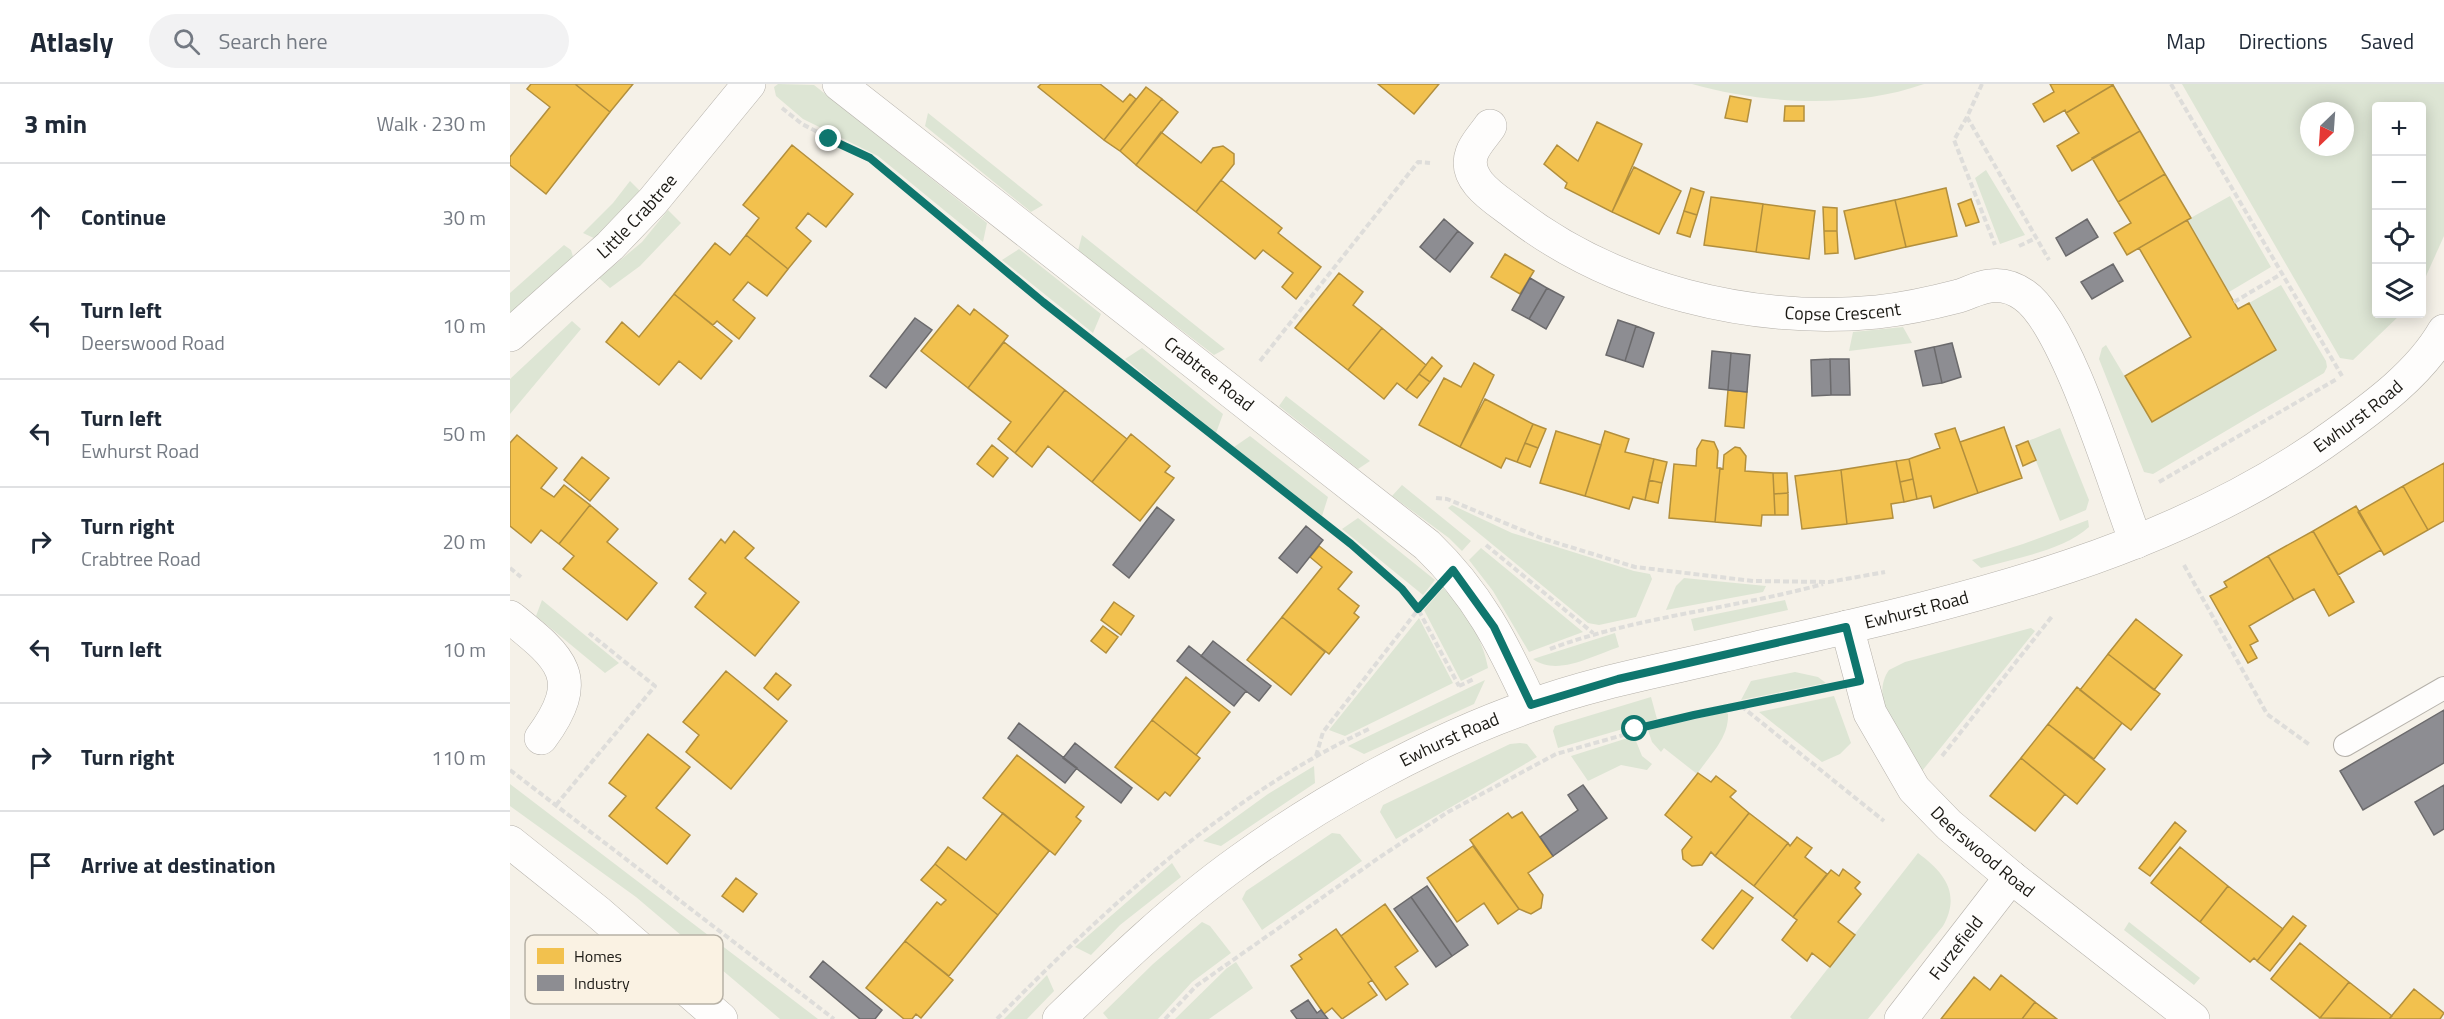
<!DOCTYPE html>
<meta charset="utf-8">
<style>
:root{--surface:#fff;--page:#f2f2f3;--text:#1f2937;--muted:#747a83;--line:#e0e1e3}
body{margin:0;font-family:"Titillium Web",sans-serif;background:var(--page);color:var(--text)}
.controls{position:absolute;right:18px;top:18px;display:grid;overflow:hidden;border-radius:6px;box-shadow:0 3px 15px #0003}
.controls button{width:54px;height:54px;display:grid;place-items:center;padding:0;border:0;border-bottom:2px solid var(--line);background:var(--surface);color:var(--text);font:30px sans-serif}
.compass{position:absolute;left:1790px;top:18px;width:54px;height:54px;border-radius:50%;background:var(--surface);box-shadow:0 3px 15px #0003;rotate:205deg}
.stop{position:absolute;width:18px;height:18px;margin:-14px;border:4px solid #0f766e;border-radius:50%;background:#fff}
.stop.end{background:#0f766e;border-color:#fff;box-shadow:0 2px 6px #0008}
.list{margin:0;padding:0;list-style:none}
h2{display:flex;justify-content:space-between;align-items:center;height:78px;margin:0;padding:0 24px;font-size:26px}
h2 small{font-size:20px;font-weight:400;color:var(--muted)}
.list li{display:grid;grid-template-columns:39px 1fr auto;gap:18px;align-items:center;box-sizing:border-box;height:108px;padding:0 24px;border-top:2px solid var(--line)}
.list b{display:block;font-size:22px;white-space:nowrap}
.list p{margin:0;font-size:20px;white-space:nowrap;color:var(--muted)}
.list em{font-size:20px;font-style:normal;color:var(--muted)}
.icon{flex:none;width:33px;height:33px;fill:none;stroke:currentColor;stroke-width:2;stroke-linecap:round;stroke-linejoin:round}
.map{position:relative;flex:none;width:1934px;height:935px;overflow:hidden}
header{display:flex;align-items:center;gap:36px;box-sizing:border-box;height:84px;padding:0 30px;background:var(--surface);border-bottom:2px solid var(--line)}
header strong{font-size:28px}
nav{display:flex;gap:33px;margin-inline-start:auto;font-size:21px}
.search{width:420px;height:54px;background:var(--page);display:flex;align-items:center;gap:15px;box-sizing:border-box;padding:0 21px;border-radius:33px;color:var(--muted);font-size:22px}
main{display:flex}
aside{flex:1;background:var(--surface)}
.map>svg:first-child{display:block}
.green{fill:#dde5d4;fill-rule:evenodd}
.homes{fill:#f2c14e;stroke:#b28f3d;stroke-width:1.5}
.industry{fill:#8d8d92;stroke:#6b6a6c;stroke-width:1.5}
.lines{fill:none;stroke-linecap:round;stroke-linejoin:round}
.service-casing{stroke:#b5b1aa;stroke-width:24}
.minor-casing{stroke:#b5b1aa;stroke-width:34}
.tertiary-casing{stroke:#b5b1aa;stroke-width:34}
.path{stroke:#deddda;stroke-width:4;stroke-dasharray:6 3;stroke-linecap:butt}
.service{stroke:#fefdfc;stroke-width:22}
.minor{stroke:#fefdfc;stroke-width:33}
.tertiary{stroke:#fefdfc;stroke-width:33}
.route{stroke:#0f766e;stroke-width:8}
.labels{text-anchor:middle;stroke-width:6;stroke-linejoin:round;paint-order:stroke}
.street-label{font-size:18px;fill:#1b1914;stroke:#faf2e3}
.key{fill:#faf2e3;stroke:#b7b1a5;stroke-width:1.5}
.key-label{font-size:16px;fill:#1b1914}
</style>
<header>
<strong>Atlasly</strong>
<div class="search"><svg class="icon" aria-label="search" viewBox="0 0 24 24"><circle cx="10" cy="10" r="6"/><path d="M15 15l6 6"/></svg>Search here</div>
<nav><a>Map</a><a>Directions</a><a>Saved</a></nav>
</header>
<main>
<aside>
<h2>3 min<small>Walk · 230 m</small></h2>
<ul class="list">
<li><svg class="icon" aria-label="ahead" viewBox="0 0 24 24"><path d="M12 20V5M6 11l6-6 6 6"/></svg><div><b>Continue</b></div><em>30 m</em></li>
<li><svg class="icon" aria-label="left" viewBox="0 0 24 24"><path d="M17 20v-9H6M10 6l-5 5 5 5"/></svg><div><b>Turn left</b><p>Deerswood Road</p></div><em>10 m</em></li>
<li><svg class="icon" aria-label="left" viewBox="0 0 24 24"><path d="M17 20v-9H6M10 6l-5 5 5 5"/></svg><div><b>Turn left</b><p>Ewhurst Road</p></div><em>50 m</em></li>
<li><svg class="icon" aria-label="right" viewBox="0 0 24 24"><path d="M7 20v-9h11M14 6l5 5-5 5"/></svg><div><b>Turn right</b><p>Crabtree Road</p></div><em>20 m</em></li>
<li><svg class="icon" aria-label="left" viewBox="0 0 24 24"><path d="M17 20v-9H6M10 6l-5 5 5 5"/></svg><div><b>Turn left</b></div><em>10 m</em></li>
<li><svg class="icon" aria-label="right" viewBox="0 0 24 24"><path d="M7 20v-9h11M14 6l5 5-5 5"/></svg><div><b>Turn right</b></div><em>110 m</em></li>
<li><svg class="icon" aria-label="arrive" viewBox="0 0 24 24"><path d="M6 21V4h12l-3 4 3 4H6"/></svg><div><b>Arrive at destination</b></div></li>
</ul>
</aside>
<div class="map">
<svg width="1934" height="935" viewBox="0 0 1934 935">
<rect width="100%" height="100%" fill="#f5f1e8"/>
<path class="green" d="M268 0 304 1 477 139 473 158 368 72 293 35 266 12 264 3Z
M1182 0H1414C1344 25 1252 20 1182 0Z
M1672 0H1934V152L1912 201V22H1866V230H1891L1843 276 1830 274ZM1799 27H1835V63H1799Z
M418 29 533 121 521 128 415 42Z
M1476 86 1515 151 1490 160 1465 94Z
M120 97 132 109 88 156 73 149 103 119Z
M1720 112 1761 183 1719 208 1677 136Z
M158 126 171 139 130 182 100 204 89 194 132 158Z
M572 151 715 265 704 271 568 167Z
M54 161 61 166 64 176 0 231V209Z
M509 165 591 230 583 249 492 176Z
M1771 201 1816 277 1817 283 1814 289 1643 390 1634 388 1589 275 1592 264 1596 261 1642 338 1765 266 1739 219Z
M62 237 71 245 0 330V295Z
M1393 243 1402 259 1339 267 1343 248Z
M632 264 713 330 706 349 615 275Z
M776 312 860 377 848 385 769 322Z
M1550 344 1579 416 1576 426 1550 437 1518 357Z
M740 352 818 413 812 432 724 363Z
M892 401 961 457 952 467 939 454 882 412Z
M942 421 1002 449 1124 487 1140 490 1142 495 1126 533 1089 541 1078 539 938 424Z
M848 434 925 496 913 511 832 445Z
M1578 436 1579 443C1552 467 1506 474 1471 484L1462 476 1513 460Z
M971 464 1073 548 1019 568 983 507 959 476Z
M1174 494 1256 502 1253 508 1156 526 1166 502Z
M933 504C954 526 973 554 978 584L951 597 914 526Z
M32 516 109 579 95 589 26 532Z
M1275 516 1278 526 1184 547 1181 535Z
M909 534 943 599 835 652 819 646Z
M1521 544 1525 547 1412 687C1395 661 1357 617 1379 586L1395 578Z
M1105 549 1109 563C1084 571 1047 593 1023 575Z
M1285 588 1308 593 1316 599 1231 616 1241 597Z
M975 596 964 620 854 670 838 662Z
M1324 612 1341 659 1330 670 1312 678 1249 628Z
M1141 613 1147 635 1048 664 1043 647 1045 642Z
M1215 628 1218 630C1219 654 1200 671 1187 690L1154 664 1151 668 1142 658 1138 646Z
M1124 652 1132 672 1142 680 1137 686 1111 681 1078 697 1061 672Z
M1010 659 1017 660 1027 673 886 755 870 728 873 721 1000 660Z
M804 682 805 699 711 762 693 757 758 710Z
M0 700 308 935H270L126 813 0 722Z
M822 749 830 750 852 777 752 846 732 815 736 807Z
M1408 769C1435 789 1451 810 1433 842L1358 935H1282L1280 933Z
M662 779 671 793 610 841 581 871 565 863Z
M692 838 700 842 721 869 682 898 648 935H598L593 929 643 880Z
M1619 838 1690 894 1684 901 1614 846Z
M726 878 743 904 699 935H665L717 884Z
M537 891 544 907 517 935H494Z"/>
<path class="homes" d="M21 0H65L100 28 36 110 0 81V73L40 23 17 5Z
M65 0H123L100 28Z
M531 0H590L613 18 620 10 626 15 594 56 528 3Z
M868 0H929L904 30Z
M1540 0H1603V1L1556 29 1555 26 1534 38 1523 20 1544 8Z
M1603 1 1630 47 1562 87 1547 62 1569 49 1556 29Z
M636 3 652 15 610 67 594 56Z
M1220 12 1241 16 1237 38 1215 34Z
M652 15 668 28 626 81 610 67Z
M1275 22H1294V37H1274Z
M1087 38 1132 60 1102 128 1055 104 1057 99 1034 80 1047 61 1068 77Z
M1630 47 1655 90 1608 118 1582 74Z
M651 48 691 79 703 64 713 62 724 70V80L686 128 626 81Z
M282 61 343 110 316 143 298 129 286 144 301 157 278 185 236 151 249 134 233 121Z
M1124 83 1171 107 1149 150 1102 128Z
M1655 90 1681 134 1617 171 1604 149 1621 139 1608 118Z
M711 96 772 144 768 149 811 183 786 215 772 203 783 189 753 166 745 175 686 128Z
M1181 104 1194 108 1187 131 1174 127Z
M1436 104 1447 152 1396 163 1385 116Z
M1201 113 1253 120 1246 168 1194 161Z
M1461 115 1469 138 1456 142 1448 120Z
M1385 116 1396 163 1345 175 1334 127Z
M1253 120 1305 127 1299 175 1246 168Z
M1313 123 1327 124V147H1314Z
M1174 127 1187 131 1180 153 1167 149Z
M1677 136 1728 225 1739 219 1766 266 1642 338 1615 292 1681 253 1629 164Z
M1314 147H1327L1328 169 1315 170Z
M236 151 278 185 257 212 238 198 223 216 245 234 229 255 207 237 203 241 164 210 205 159 220 171Z
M995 170 1024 187 1010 210 981 193Z
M829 189 853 208 843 221 872 244 838 286 785 244Z
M164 210 222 257 191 295 169 277 149 301 96 258 112 238 129 253Z
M448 221 460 231 464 225 498 252 458 304 411 267Z
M872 244 916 281 896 306 887 299 874 315 838 286Z
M494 258 555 306 505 369 488 355 501 338 458 304Z
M922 273 932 282 920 298 909 290Z
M964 279 984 291 950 363 909 341 934 294 951 303Z
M909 290 920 298 907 314 896 306Z
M555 306 617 355 582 398 538 362 522 383 505 369Z
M1218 306 1237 308 1234 344 1215 342Z
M975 315 1023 340 1007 378 996 374 991 384 950 363Z
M1023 340 1036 345 1028 364 1015 359Z
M1494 343 1512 394 1468 409 1450 358Z
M1445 344 1468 409 1424 424 1421 412 1407 415 1399 375 1430 364 1425 350Z
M1046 347 1091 361 1075 412 1030 399Z
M1095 347 1119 355 1115 368 1144 375 1135 416 1123 413 1119 425 1075 412Z
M621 350 660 382 655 388 664 394 630 437 582 398Z
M7 351 47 384 31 404 44 413 54 401 80 421 49 460 31 446 21 459 0 442V359Z
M1192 356 1204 358 1208 367 1207 384H1210L1205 438 1159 434 1164 380 1186 382 1187 365Z
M1518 357 1526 376 1513 382 1506 362Z
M1015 359 1028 364 1020 383 1007 378Z
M482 361 498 374 483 393 467 380Z
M1225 363 1230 364 1236 372 1235 387 1263 389 1265 431H1252L1251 442 1205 438 1210 384 1213 385 1214 371Z
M72 373 99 394 80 417 54 396Z
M1144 375 1157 378 1152 399 1139 396Z
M1399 375 1403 395 1390 398 1386 377Z
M1386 377 1394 418 1381 420 1383 434 1337 440 1331 386Z
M1934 379V437L1918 446 1893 402Z
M1331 386 1337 440 1292 445 1285 392Z
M1263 389H1277L1278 409 1264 410Z
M1403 395 1407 415 1394 418 1390 398Z
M1139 396 1152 399 1148 419 1135 416Z
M1893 402 1918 446 1874 471 1848 428Z
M1278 409V431H1265L1264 410Z
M80 421 108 445 97 458 147 499 117 536 53 485 64 472 49 460Z
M1846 422 1871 466 1828 491 1803 447Z
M224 447 244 464 235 474 289 518 245 572 185 523 196 509 179 495 211 455 215 459Z
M1803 447 1844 518 1819 532 1804 505 1784 516 1758 472Z
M809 462 842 488 828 505 849 522 844 529 849 533 819 570 772 533 812 483 800 473Z
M1758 472 1784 516 1739 542 1748 557 1740 561 1747 574 1738 579 1700 512 1717 503 1714 498Z
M604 518 624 532 611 551 591 536Z
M772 533 815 568 781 611 737 576Z
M1626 535 1672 571 1644 606 1598 570Z
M593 542 608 553 596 569 581 557Z
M1598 570 1650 610 1621 646 1570 606Z
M216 587 277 637 221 705 176 668 189 651 173 638Z
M266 589 281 601 268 616 254 604Z
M676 593 720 628 686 671 642 636Z
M1567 603 1612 639 1584 675 1538 640Z
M642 636 690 674 660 712 655 708 648 716 605 683Z
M1538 640 1595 685 1567 720 1511 674Z
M138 650 180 683 146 724 180 751 157 780 99 732 116 712 99 699Z
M507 671 574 723 566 733 571 737 545 771 473 714Z
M1511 674 1555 710 1525 747 1480 712Z
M1188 689 1201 698 1206 692 1226 707 1220 713 1239 729 1205 772 1201 768 1192 781 1182 782 1173 775 1172 766 1182 753 1155 731Z
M1012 728 1043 772 1018 789 1033 811 1031 824 1021 830 1009 825 960 756 998 729 1002 734Z
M493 729 539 767 488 831 425 780 438 763 456 776Z
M1239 729 1278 759 1244 802 1205 772Z
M1665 738 1676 747 1640 792 1629 784Z
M1287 753 1302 764 1295 773 1317 790 1283 833 1244 802 1278 759 1280 762Z
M963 762 1009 825 988 840 974 819 947 838 917 794Z
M1670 763 1718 802 1690 838 1641 799Z
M425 780 488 831 439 892 395 857 427 818 431 821 436 816 411 796Z
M1333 785 1350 798 1345 804 1351 810 1328 838 1345 851 1320 883 1302 869 1297 877 1272 856 1287 836 1283 833 1321 786 1329 792Z
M226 794 247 810 233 828 212 812Z
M1718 802 1773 845 1747 877 1744 874 1740 878 1690 838Z
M1232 806 1243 814 1203 865 1192 856Z
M875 820 908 867 885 883 898 900 876 916 831 852Z
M1783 832 1796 842 1760 887 1747 877Z
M826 845 862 896 858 899 867 911 832 935 822 924 814 930 781 882 792 875 789 871Z
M395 857 443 896 411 934 406 930 402 935H394L356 904Z
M1790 859 1839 898 1810 934 1761 895Z
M1491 891 1525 918 1512 935H1431L1464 893 1480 906Z
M1839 898 1882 932 1879 935 1810 934Z
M1904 905 1934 929 1930 935H1879Z
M1525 918 1547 935H1512Z"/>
<path class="industry" d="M934 135 948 147 925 176 910 163Z
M1577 135 1588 153 1556 172 1546 154Z
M948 147 963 159 940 188 925 176Z
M1603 180 1613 197 1582 215 1571 198Z
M1020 194 1037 204 1019 235 1002 226Z
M1037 204 1054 213 1036 245 1019 235Z
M405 234 422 246 376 304 360 292Z
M1108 236 1126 242 1115 277 1096 271Z
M1126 242 1144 249 1133 283 1115 277Z
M1442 259 1451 293 1432 299 1424 263Z
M1424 263 1432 299 1413 302 1405 267Z
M1202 267 1221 269 1218 306 1199 304Z
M1221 269 1240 271 1237 308 1218 306Z
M1320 275H1339L1340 311H1321Z
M1320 275 1321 311 1302 312 1301 276Z
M647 423 664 436 619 494 603 481Z
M796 442 813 456 787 489 769 474Z
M703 557 761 602 749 617 691 572Z
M679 562 736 607 724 622 667 577Z
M1934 626V679L1853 726 1830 687Z
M509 639 567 684 555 699 498 654Z
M565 659 622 704 611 719 553 674Z
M1073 701 1097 734 1043 772 1030 753 1068 726 1058 711Z
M1934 701V745L1924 751 1905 718Z
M917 802 958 861 942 872 901 813Z
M901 813 942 872 926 883 884 825Z
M313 877 372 926 365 935H350L300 893Z
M798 916 807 929 811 926 818 935H787L781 927Z"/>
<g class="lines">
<g class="service-casing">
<path id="service" d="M1835 661 1934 604"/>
</g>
<g class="minor-casing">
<g id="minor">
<path id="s1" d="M329 0 917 461C968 510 992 558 1021 621"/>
<path id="s2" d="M980 42C974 51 965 60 962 69 952 96 986 115 1004 129 1104 206 1241 240 1367 228 1394 225 1422 219 1449 212 1459 209 1469 203 1480 202 1492 200 1504 204 1514 211 1557 240 1605 404 1626 458"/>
<path id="s3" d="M0 251 100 162 143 117 239 0"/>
<path d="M0 533C51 574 76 593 31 654"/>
<path id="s4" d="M1337 543 1360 629 1404 705 1439 741 1501 793 1683 935"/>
<path id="s5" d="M549 935C606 880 664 824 728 778 813 716 920 657 1020 622 1083 599 1148 587 1212 572 1422 523 1648 480 1826 350 1865 322 1910 289 1934 247"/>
<path id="s6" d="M1391 935 1501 793"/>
</g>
</g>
<g class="tertiary-casing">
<path id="tertiary" d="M0 758 89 829 211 935"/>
</g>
<path class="path" d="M1472 0 1457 33 1539 176
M1661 0 1832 292
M272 24 292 40 343 66
M1457 33 1444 56 1485 161
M1509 162 1526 154
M499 190 841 460 892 505 908 525 949 602
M1724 218 1773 189
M750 277 908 78 920 79
M1649 398 1827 295
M926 414 937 415 1031 454 1125 483 1243 497 1319 498 1375 488
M976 461 1083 549
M1674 481 1757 630 1800 661
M0 484 11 493
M1040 565C1128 532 1223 525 1313 500
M949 602 964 595
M1231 622 1374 737
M806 672 813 648 914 518
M1432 672 1543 531
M0 686 324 935
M46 721 145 602 79 549
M487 935C598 822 716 712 861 644
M655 935 686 902 870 773 938 728 1046 670 1184 631 1313 605"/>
<use href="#service" class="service"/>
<use href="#minor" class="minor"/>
<use href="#tertiary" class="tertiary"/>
</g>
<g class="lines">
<path class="route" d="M319 55 360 74 533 218 841 460 892 505 908 525 943 486 984 543 1021 621 1108 595 1336 543 1350 597 1184 631 1125 645"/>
</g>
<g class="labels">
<g class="street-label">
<text dy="6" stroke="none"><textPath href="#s3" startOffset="174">Little Crabtree</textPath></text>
<text dy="6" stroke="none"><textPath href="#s2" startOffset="462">Copse Crescent</textPath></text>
<text dy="6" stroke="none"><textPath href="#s1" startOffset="470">Crabtree Road</textPath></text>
<text dy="6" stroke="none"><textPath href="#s5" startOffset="1455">Ewhurst Road</textPath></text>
<text dy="6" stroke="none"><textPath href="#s5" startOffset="969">Ewhurst Road</textPath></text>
<text dy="6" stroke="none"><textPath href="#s5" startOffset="483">Ewhurst Road</textPath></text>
<text dy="6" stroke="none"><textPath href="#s4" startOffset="270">Deerswood Road</textPath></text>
<text dy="6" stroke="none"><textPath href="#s6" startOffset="90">Furzefield</textPath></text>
</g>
</g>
<rect x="15" y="851" width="198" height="69" rx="9" class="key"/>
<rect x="27" y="864" width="27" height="16" fill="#f2c14e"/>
<rect x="27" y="891" width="27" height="16" fill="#8d8d92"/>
<g class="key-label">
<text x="64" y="878">Homes</text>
<text x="64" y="905">Industry</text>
</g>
</svg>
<div class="controls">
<button>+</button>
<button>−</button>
<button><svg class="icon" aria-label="locate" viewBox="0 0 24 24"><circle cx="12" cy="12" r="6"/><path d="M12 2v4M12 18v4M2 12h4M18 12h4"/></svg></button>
<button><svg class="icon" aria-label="layers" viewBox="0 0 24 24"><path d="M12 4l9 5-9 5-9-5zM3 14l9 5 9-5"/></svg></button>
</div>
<svg class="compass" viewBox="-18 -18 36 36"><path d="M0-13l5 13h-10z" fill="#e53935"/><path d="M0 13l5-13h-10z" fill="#747a83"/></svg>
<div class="stop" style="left:1125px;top:645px"></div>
<div class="stop end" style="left:319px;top:55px"></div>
</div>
</main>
